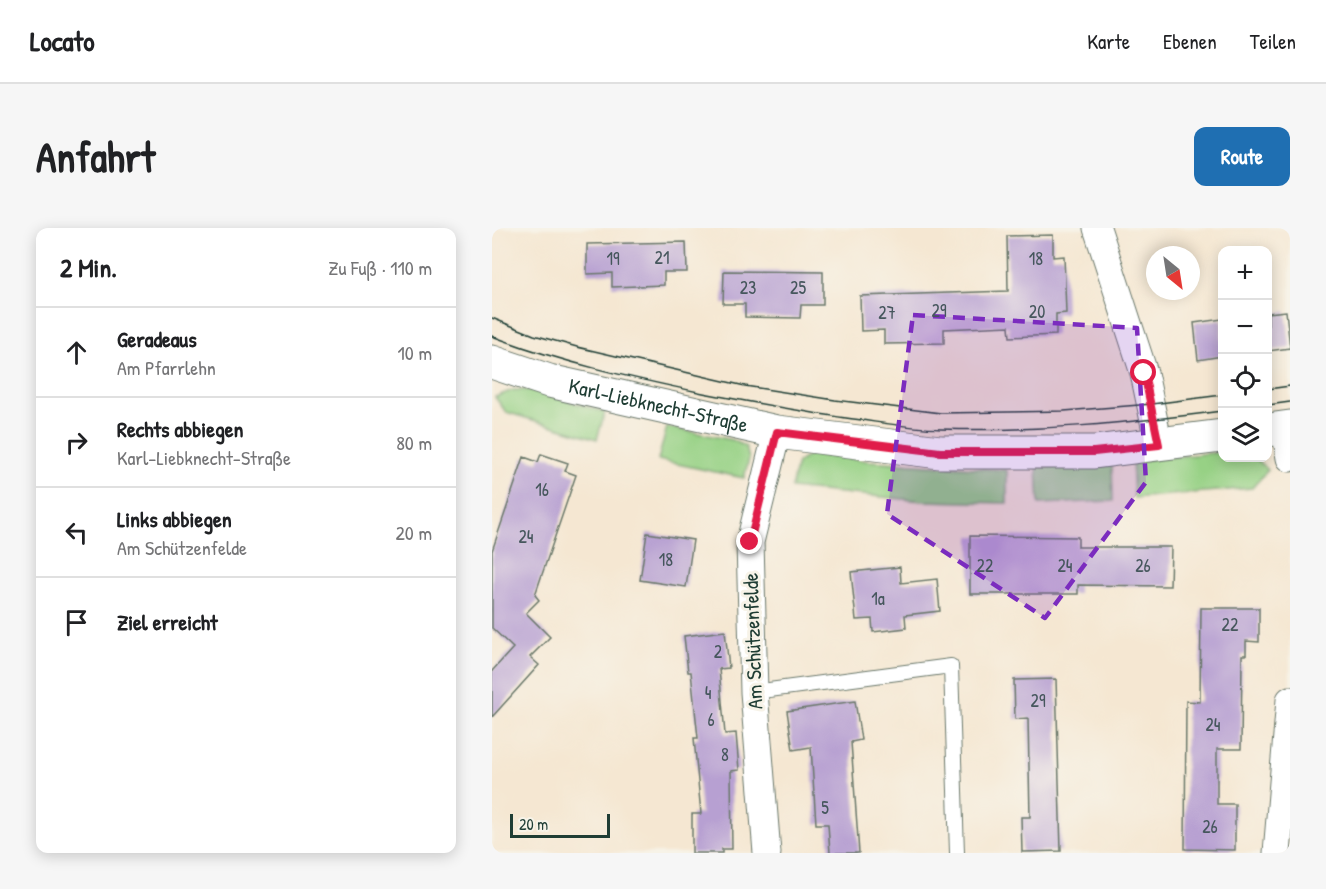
<!DOCTYPE html>
<html lang="de">
<meta charset="utf-8">
<style>
:root{--surface:#fff;--page:#f6f6f6;--text:#202124;--muted:#757577;--line:#e0e0e0;--accent:#1f6fb2}
body{margin:0;font-family:"Patrick Hand",sans-serif;background:var(--page);color:var(--text)}
.controls{position:absolute;right:18px;top:18px;display:grid;overflow:hidden;border-radius:12px;box-shadow:0 3px 15px #0003}
.controls button{width:54px;height:54px;display:grid;place-items:center;padding:0;border:0;border-bottom:2px solid var(--line);background:var(--surface);color:var(--text);font:30px sans-serif}
.compass{position:absolute;left:654px;top:18px;width:54px;height:54px;border-radius:50%;background:var(--surface);box-shadow:0 3px 15px #0003;rotate:150deg}
.scale{position:absolute;left:18px;bottom:15px;width:100px;box-sizing:border-box;padding-left:6px;border:3px solid #1f3d34;border-top:0;font-size:16px;line-height:21px;white-space:nowrap;color:#1f3d34;-webkit-text-stroke:4px #f7f3e8;paint-order:stroke}
.stop{position:absolute;width:18px;height:18px;margin:-14px;border:4px solid #e11d48;border-radius:50%;background:#fff}
.stop.end{background:#e11d48;border-color:#fff;box-shadow:0 2px 6px #0008}
.list{margin:0;padding:0;list-style:none}
h2{display:flex;justify-content:space-between;align-items:center;height:78px;margin:0;padding:0 24px;font-size:26px}
h2 small{font-size:20px;font-weight:400;color:var(--muted)}
.list li{display:grid;grid-template-columns:39px 1fr auto;gap:18px;align-items:center;box-sizing:border-box;height:90px;padding:0 24px;border-top:2px solid var(--line)}
.list b{display:block;font-size:22px;white-space:nowrap}
.list p{margin:0;font-size:20px;white-space:nowrap;color:var(--muted)}
.list em{font-size:20px;font-style:normal;color:var(--muted)}
.icon{flex:none;width:33px;height:33px;fill:none;stroke:currentColor;stroke-width:2;stroke-linecap:round;stroke-linejoin:round}
.map{position:relative;flex:none;width:798px;height:625px;overflow:hidden;border-radius:12px}
header{display:flex;align-items:center;gap:36px;box-sizing:border-box;height:84px;padding:0 30px;background:var(--surface);border-bottom:2px solid var(--line)}
header strong{font-size:28px}
nav{display:flex;gap:33px;margin-inline-start:auto;font-size:21px}
.intro{display:flex;align-items:center;justify-content:space-between;box-sizing:border-box;height:144px;padding:0 36px}
h1{margin:0;font-size:42px}
.button{padding:15px 27px;border-radius:12px;background:var(--accent);color:#fff;font-size:21px;font-weight:700}
main{display:flex;gap:36px;padding:0 36px}
aside{flex:1;background:var(--surface);border-radius:12px;box-shadow:0 3px 15px #0003}
.map>svg:first-child{display:block}
.grass{fill:#97d185;stroke:#5b875c;stroke-width:1.5}
.building{fill:#b7a0d2}
.lines{fill:none;stroke-linecap:round;stroke-linejoin:round}
.service-casing{stroke:#6a786b;stroke-width:16}
.minor-casing{stroke:#6a786b;stroke-width:29}
.tertiary-casing{stroke:#6a786b;stroke-width:35}
.service{stroke:#fff;stroke-width:14}
.minor{stroke:#fff;stroke-width:27}
.tertiary{stroke:#fff;stroke-width:33}
.tram{stroke:#1f3d34;stroke-width:1.5}
.route{stroke:#e11d48;stroke-width:8}
.marked{fill:#7b2cbf;fill-opacity:0.2;stroke:#7b2cbf;stroke-width:4.5;stroke-dasharray:12 8;stroke-linejoin:round}
.labels{text-anchor:middle;stroke-width:6;stroke-linejoin:round;paint-order:stroke}
.number-label{font-size:18px;fill:#45565c}
.street-label{font-size:21px;fill:#1f3d34;stroke:#f7f3e8}
</style>
<header>
<strong>Locato</strong>
<nav><a>Karte</a><a>Ebenen</a><a>Teilen</a></nav>
</header>
<div class="intro"><h1>Anfahrt</h1><a class="button">Route</a></div>
<main>
<aside>
<h2>2 Min.<small>Zu Fuß · 110 m</small></h2>
<ul class="list">
<li><svg class="icon" aria-label="ahead" viewBox="0 0 24 24"><path d="M12 20V5M6 11l6-6 6 6"/></svg><div><b>Geradeaus</b><p>Am Pfarrlehn</p></div><em>10 m</em></li>
<li><svg class="icon" aria-label="right" viewBox="0 0 24 24"><path d="M7 20v-9h11M14 6l5 5-5 5"/></svg><div><b>Rechts abbiegen</b><p>Karl-Liebknecht-Straße</p></div><em>80 m</em></li>
<li><svg class="icon" aria-label="left" viewBox="0 0 24 24"><path d="M17 20v-9H6M10 6l-5 5 5 5"/></svg><div><b>Links abbiegen</b><p>Am Schützenfelde</p></div><em>20 m</em></li>
<li><svg class="icon" aria-label="arrive" viewBox="0 0 24 24"><path d="M6 21V4h12l-3 4 3 4H6"/></svg><div><b>Ziel erreicht</b></div></li>
</ul>
</aside>
<div class="map">
<svg width="798" height="625" viewBox="0 0 798 625">
<rect width="100%" height="100%" fill="#f7f3e8"/>
<filter id="ink" filterUnits="userSpaceOnUse"><feTurbulence type="fractalNoise" baseFrequency=".0167" numOctaves="2"/><feDisplacementMap in="SourceGraphic" scale="12" xChannelSelector="R" yChannelSelector="G"/><feConvolveMatrix kernelMatrix="1 2 1 2 8 2 1 2 1" color-interpolation-filters="sRGB"/></filter>
<filter id="wash" filterUnits="userSpaceOnUse"><feTurbulence type="fractalNoise" baseFrequency=".008" numOctaves="4" result="noise"/><feDisplacementMap in="SourceGraphic" scale="24" xChannelSelector="R" yChannelSelector="G"/><feGaussianBlur stdDeviation="1.35" result="paint"/><feColorMatrix in="noise" values="0 0 0 0 0 0 0 0 0 0 0 0 0 0 0 0 0 1.4 0 .05"/><feComposite in="paint" operator="in"/></filter>
<g filter="url(#wash)">
<rect width="100%" height="100%" fill="#f5e7d2"/>
<path class="grass" d="M21 162H40L113 184 105 211 14 184 3 169Z
M175 199 241 212 254 219 257 231 252 250 166 232Z
M730 224V230H763L776 242 760 260 642 270 640 233Z
M319 226 377 233 515 242V275L431 273 299 260 305 235Z
M620 237 621 273 547 276 545 239Z"/>
<g id="blocks">
<path class="building" d="M561 7V29L572 28 574 85 564 86V107L518 109 517 98 452 101V115L392 116V102L369 103 368 68 516 63 515 8Z
M194 14 195 44H172V57L120 59V45L95 46V16Z
M232 43 331 44V77H309L308 90 253 89V76H231Z
M794 83 798 120 776 123V85Z
M730 91V128L706 132 702 95Z
M49 226 76 235 73 243 84 247 43 367 47 372 34 385 58 409 38 429 47 437 0 489V443L21 420 0 400V323L32 229 46 234Z
M155 305 201 312 194 359 148 352Z
M478 308 586 309V319H679L678 358 586 357V366H478Z
M408 339 409 355 445 351 448 383 413 387 414 400 381 404 380 391 364 392 359 344Z
M709 380H767V414L754 413V427H750L749 521H725V576H743V622L693 621 694 473 708 474Z
M233 403 237 440 227 441 233 506 244 505 247 542 239 543 240 621H230V625H200V586H209L202 510H206L199 444H196L192 408Z
M564 451 569 623 530 624 529 589H538L536 490 523 491 522 452Z
M363 473 369 512 359 514 367 625H338L336 596H324L319 519 301 522 295 483Z"/>
</g>
</g>
<g filter="url(#ink)">
<use href="#blocks" fill-opacity="0" stroke="#6a786b" stroke-width="1.5"/>
<g class="lines">
<g class="service-casing">
<path id="service" d="M262 464 459 438 465 625"/>
</g>
<g class="minor-casing">
<path id="minor" d="M605 0 652 145 667 217
M793 200 798 230
M275 625 262 464 258 314 285 204
M785 625 798 472"/>
</g>
<g class="tertiary-casing">
<g id="tertiary">
<path id="s1" d="M0 134 57 153 285 204 448 224H602L730 208"/>
<path d="M776 202 798 199"/>
</g>
</g>
<use href="#service" class="service"/>
<use href="#minor" class="minor"/>
<use href="#tertiary" class="tertiary"/>
<path class="tram" d="M0 90 42 107 85 119 253 158 343 172 449 185 572 183 660 176 730 167
M0 108C68 134 140 150 211 165 258 174 306 183 354 190 386 194 417 200 449 201 544 204 637 195 730 183
M776 161 798 158
M776 177 798 174"/>
</g>
</g>
<g class="lines" filter="url(#ink)">
<path class="route" d="M258 314 285 204 448 224H602L667 217 652 145"/>
</g>
<path class="marked" d="M421 87 645 100 654 254 553 390 395 286Z"/>
<g class="labels">
<g class="number-label">
<text x="170" y="36">21</text>
<text x="121" y="37">19</text>
<text x="544" y="37">18</text>
<text x="256" y="66">23</text>
<text x="306" y="66">25</text>
<text x="447" y="89">29</text>
<text x="545" y="90">20</text>
<text x="395" y="91">27</text>
<text x="50" y="268">16</text>
<text x="34" y="315">24</text>
<text x="174" y="338">18</text>
<text x="493" y="344">22</text>
<text x="573" y="344">24</text>
<text x="651" y="344">26</text>
<text x="386" y="377">1a</text>
<text x="738" y="403">22</text>
<text x="226" y="430">2</text>
<text x="216" y="471">4</text>
<text x="546" y="479">29</text>
<text x="219" y="498">6</text>
<text x="721" y="503">24</text>
<text x="233" y="533">8</text>
<text x="333" y="586">5</text>
<text x="718" y="605">26</text>
</g>
<g class="street-label">
<text dy="7" stroke="none"><textPath href="#s1" startOffset="172">Karl-Liebknecht-Straße</textPath></text>
<text transform="translate(261 413) rotate(-92)" y="7">Am Schützenfelde</text>
</g>
</g>
</svg>
<div class="controls">
<button>+</button>
<button>−</button>
<button><svg class="icon" aria-label="locate" viewBox="0 0 24 24"><circle cx="12" cy="12" r="6"/><path d="M12 2v4M12 18v4M2 12h4M18 12h4"/></svg></button>
<button><svg class="icon" aria-label="layers" viewBox="0 0 24 24"><path d="M12 4l9 5-9 5-9-5zM3 14l9 5 9-5"/></svg></button>
</div>
<svg class="compass" viewBox="-18 -18 36 36"><path d="M0-13l5 13h-10z" fill="#e53935"/><path d="M0 13l5-13h-10z" fill="#757577"/></svg>
<div class="scale">20 m</div>
<div class="stop" style="left:652px;top:145px"></div>
<div class="stop end" style="left:258px;top:314px"></div>
</div>
</main>
